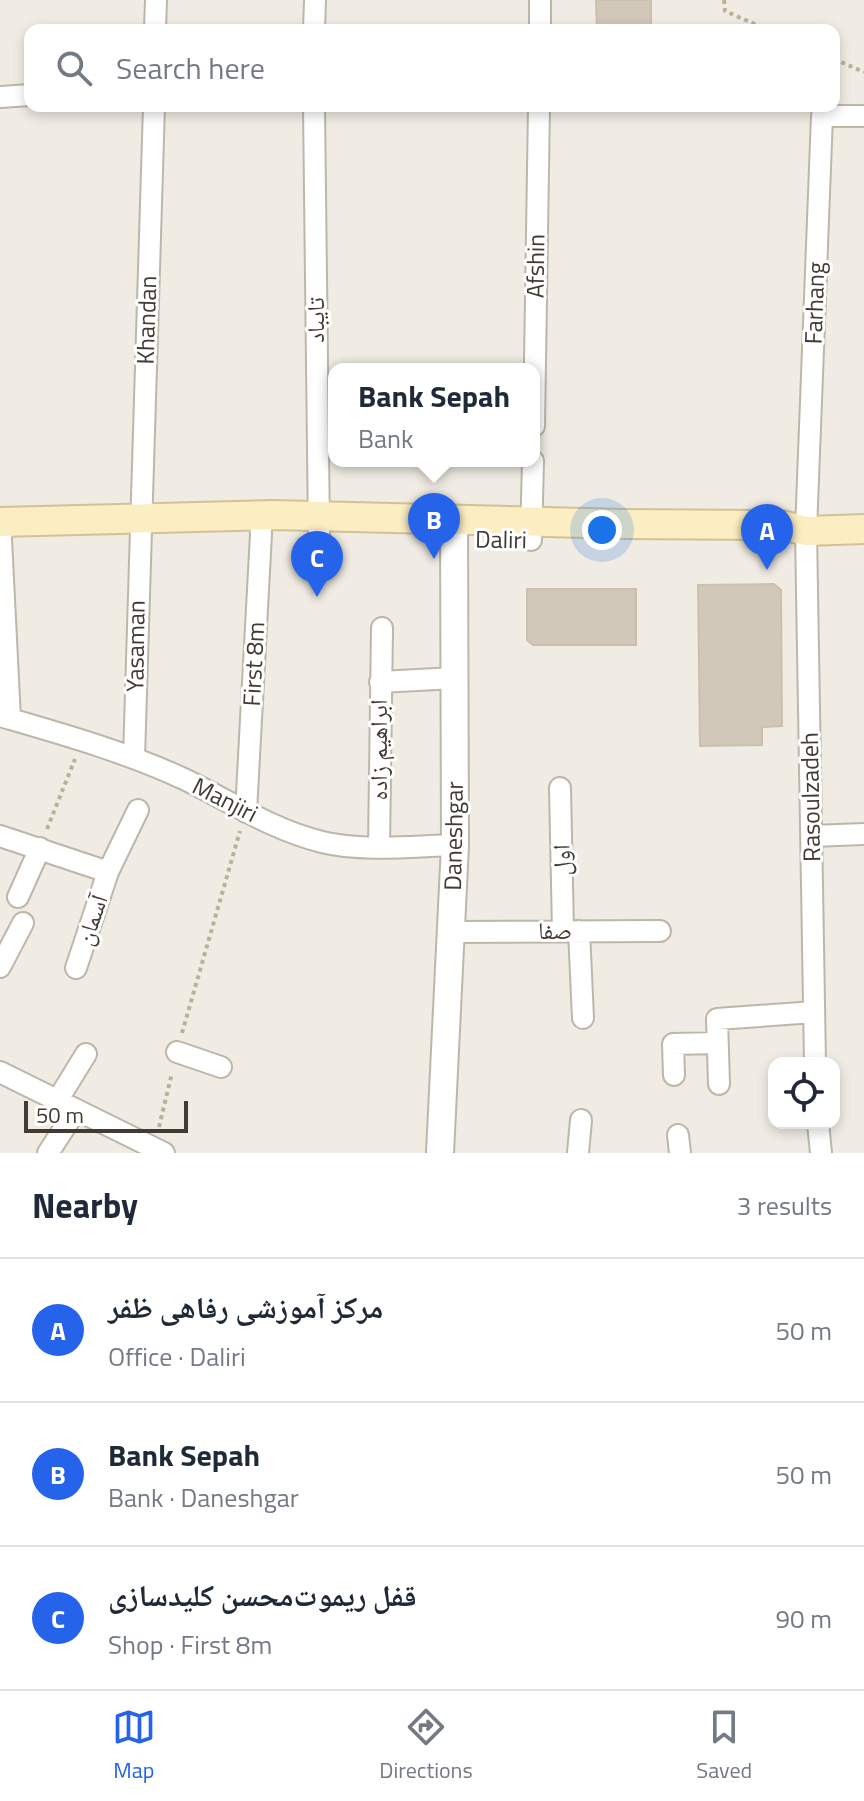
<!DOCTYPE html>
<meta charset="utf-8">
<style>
:root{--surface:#fff;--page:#f2f2f3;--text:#1f2937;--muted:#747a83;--line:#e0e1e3;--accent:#2563eb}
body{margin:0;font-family:"Titillium Web","Noto Naskh Arabic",sans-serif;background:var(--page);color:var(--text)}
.controls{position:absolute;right:24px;bottom:24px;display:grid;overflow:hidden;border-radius:16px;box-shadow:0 4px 12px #0003}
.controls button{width:72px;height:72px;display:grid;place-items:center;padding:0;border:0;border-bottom:2px solid var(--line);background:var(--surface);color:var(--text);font:40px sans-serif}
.scale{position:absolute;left:24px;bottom:20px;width:164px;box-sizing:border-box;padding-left:8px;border:4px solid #413c33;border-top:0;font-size:22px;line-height:28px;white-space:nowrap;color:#413c33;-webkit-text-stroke:6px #fff;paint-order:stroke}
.you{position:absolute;left:602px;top:530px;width:28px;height:28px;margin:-20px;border:6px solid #fff;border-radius:50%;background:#1a73e8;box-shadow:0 0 0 12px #1a73e833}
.badge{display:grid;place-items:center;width:52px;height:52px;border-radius:50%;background:var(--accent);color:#fff;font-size:26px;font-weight:700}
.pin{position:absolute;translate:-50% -66px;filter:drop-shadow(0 2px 4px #0008)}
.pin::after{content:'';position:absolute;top:42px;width:28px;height:24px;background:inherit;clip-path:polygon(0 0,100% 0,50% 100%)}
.popup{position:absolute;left:328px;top:363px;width:212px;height:104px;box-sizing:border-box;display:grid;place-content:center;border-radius:16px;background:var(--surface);filter:drop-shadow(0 2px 6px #0005);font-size:26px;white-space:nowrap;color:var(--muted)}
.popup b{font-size:30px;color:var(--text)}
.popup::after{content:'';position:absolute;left:50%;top:100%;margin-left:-16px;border:16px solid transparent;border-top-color:var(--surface)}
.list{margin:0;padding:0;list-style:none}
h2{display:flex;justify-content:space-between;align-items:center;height:104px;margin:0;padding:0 32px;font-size:34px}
h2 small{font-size:26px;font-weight:400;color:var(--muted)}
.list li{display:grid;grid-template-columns:52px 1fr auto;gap:24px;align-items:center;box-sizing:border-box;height:144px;padding:0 32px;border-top:2px solid var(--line)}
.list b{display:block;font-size:30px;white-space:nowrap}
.list p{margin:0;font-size:26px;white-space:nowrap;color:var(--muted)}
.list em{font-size:26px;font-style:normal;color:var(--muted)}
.icon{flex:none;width:44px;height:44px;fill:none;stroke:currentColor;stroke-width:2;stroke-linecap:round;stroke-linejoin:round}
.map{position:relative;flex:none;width:864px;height:1153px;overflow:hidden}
.search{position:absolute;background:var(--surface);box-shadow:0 4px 12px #0003;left:24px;right:24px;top:24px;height:88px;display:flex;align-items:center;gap:20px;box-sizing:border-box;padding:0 28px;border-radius:16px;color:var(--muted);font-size:30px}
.sheet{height:536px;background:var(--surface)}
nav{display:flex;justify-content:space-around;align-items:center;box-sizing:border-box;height:112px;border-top:2px solid var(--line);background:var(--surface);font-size:22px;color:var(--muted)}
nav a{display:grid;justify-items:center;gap:4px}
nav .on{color:var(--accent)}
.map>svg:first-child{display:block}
.building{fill:#d1c8b9;stroke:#cbc0ad;stroke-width:2}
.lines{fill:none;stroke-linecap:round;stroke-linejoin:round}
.minor-casing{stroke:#beb7a9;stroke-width:24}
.tertiary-casing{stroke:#beb7a9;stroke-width:30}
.secondary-casing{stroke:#d1c297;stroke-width:32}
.path{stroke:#bcb098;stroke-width:4;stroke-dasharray:4 4;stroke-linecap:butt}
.minor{stroke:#fff;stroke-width:20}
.tertiary{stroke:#fff;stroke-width:26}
.secondary{stroke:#fbeec2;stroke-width:28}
.labels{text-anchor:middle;stroke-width:6;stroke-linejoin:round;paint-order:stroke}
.street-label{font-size:24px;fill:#413c33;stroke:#fff}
</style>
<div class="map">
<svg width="864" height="1153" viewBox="0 0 864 1153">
<rect width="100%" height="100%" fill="#f0ece3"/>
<path class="building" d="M596 0H651V30H597Z
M774 584 781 590 782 726 762 727V745L700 746 698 585Z
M527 589H636V645H533L527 640Z"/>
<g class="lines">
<g class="minor-casing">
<path id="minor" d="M155 30 156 0
M314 30 315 0
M540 30V0
M0 97 30 95
M314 106 319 533
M534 426 539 106
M0 519 10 719
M531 540 533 461
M380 682 455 678
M0 716C62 734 126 752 184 779 230 801 272 830 322 842 362 852 414 846 455 845
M134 758 154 106
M560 788 563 931
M246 812 261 534 260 515
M0 836 108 872
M812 836 864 834
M379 847 382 628
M18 897 40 848
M579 931 583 1018
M451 932 660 931
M0 967 23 923
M76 968 108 872 138 810
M177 1052 221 1067
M815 1063 806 531 822 116H864
M0 1072 164 1153
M674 1075 673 1044 717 1043
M719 1084 717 1019 814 1012
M57 1101 86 1054
M818 1123 821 1153
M678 1135 680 1153
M48 1153 76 1110
M578 1153 581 1120"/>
</g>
<g class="tertiary-casing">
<path id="tertiary" d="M440 1153 455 845 454 520"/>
</g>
<g class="secondary-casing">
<path id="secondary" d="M0 522 273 515 624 524 782 525 806 531 864 529"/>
</g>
<path class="path" d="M724 0 725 11 768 30
M834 59 864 72
M47 829 75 759
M182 1033 240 831
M159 1127 172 1073"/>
<use href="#minor" class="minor"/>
<use href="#tertiary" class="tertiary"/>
<use href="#secondary" class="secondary"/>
</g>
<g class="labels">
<g class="street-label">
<text transform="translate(536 266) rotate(-89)" y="8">Afshin</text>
<text transform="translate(815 303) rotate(-88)" y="8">Farhang</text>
<text transform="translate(147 320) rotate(-88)" y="8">Khandan</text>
<text transform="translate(316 320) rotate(-90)" y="8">تایباد</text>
<text transform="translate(501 540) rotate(1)" y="8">Daliri</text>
<text transform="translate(136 646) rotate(-89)" y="8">Yasaman</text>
<text transform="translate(254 664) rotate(-87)" y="8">First 8m</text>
<text transform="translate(379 750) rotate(-90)" y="8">ابراهیم زاده</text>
<text transform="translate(811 797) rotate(-91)" y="8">Rasoulzadeh</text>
<text transform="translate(225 800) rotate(27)" y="8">Manjiri</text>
<text transform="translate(454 836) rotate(-89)" y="8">Daneshgar</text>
<text transform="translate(562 860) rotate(-91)" y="8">اول</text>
<text transform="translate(92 920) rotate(-71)" y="8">آسمان</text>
<text x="555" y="939">صفا</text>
</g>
</g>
</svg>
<div class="controls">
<button><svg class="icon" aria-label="locate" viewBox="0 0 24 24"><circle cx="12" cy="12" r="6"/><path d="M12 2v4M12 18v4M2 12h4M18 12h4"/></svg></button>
</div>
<div class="scale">50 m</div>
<div class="you"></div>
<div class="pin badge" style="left:767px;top:570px">A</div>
<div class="pin badge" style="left:434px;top:559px">B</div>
<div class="popup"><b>Bank Sepah</b>Bank</div>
<div class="pin badge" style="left:317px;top:597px">C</div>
<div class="search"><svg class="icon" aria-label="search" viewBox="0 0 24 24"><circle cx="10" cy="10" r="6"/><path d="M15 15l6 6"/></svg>Search here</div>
</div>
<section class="sheet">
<h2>Nearby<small>3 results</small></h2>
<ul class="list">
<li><span class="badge">A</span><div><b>مرکز آموزشی رفاهی ظفر</b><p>Office · Daliri</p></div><em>50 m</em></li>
<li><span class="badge">B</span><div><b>Bank Sepah</b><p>Bank · Daneshgar</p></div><em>50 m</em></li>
<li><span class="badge">C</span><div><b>قفل ریموت‌محسن کلیدسازی</b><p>Shop · First 8m</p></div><em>90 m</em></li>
</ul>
</section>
<nav>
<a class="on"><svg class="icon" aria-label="map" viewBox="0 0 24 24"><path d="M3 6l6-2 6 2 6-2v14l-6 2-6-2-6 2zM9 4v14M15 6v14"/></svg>Map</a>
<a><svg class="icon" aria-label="directions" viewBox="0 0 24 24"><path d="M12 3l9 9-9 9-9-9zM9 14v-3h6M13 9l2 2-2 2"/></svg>Directions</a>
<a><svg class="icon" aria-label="saved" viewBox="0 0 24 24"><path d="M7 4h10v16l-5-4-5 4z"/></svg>Saved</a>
</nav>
